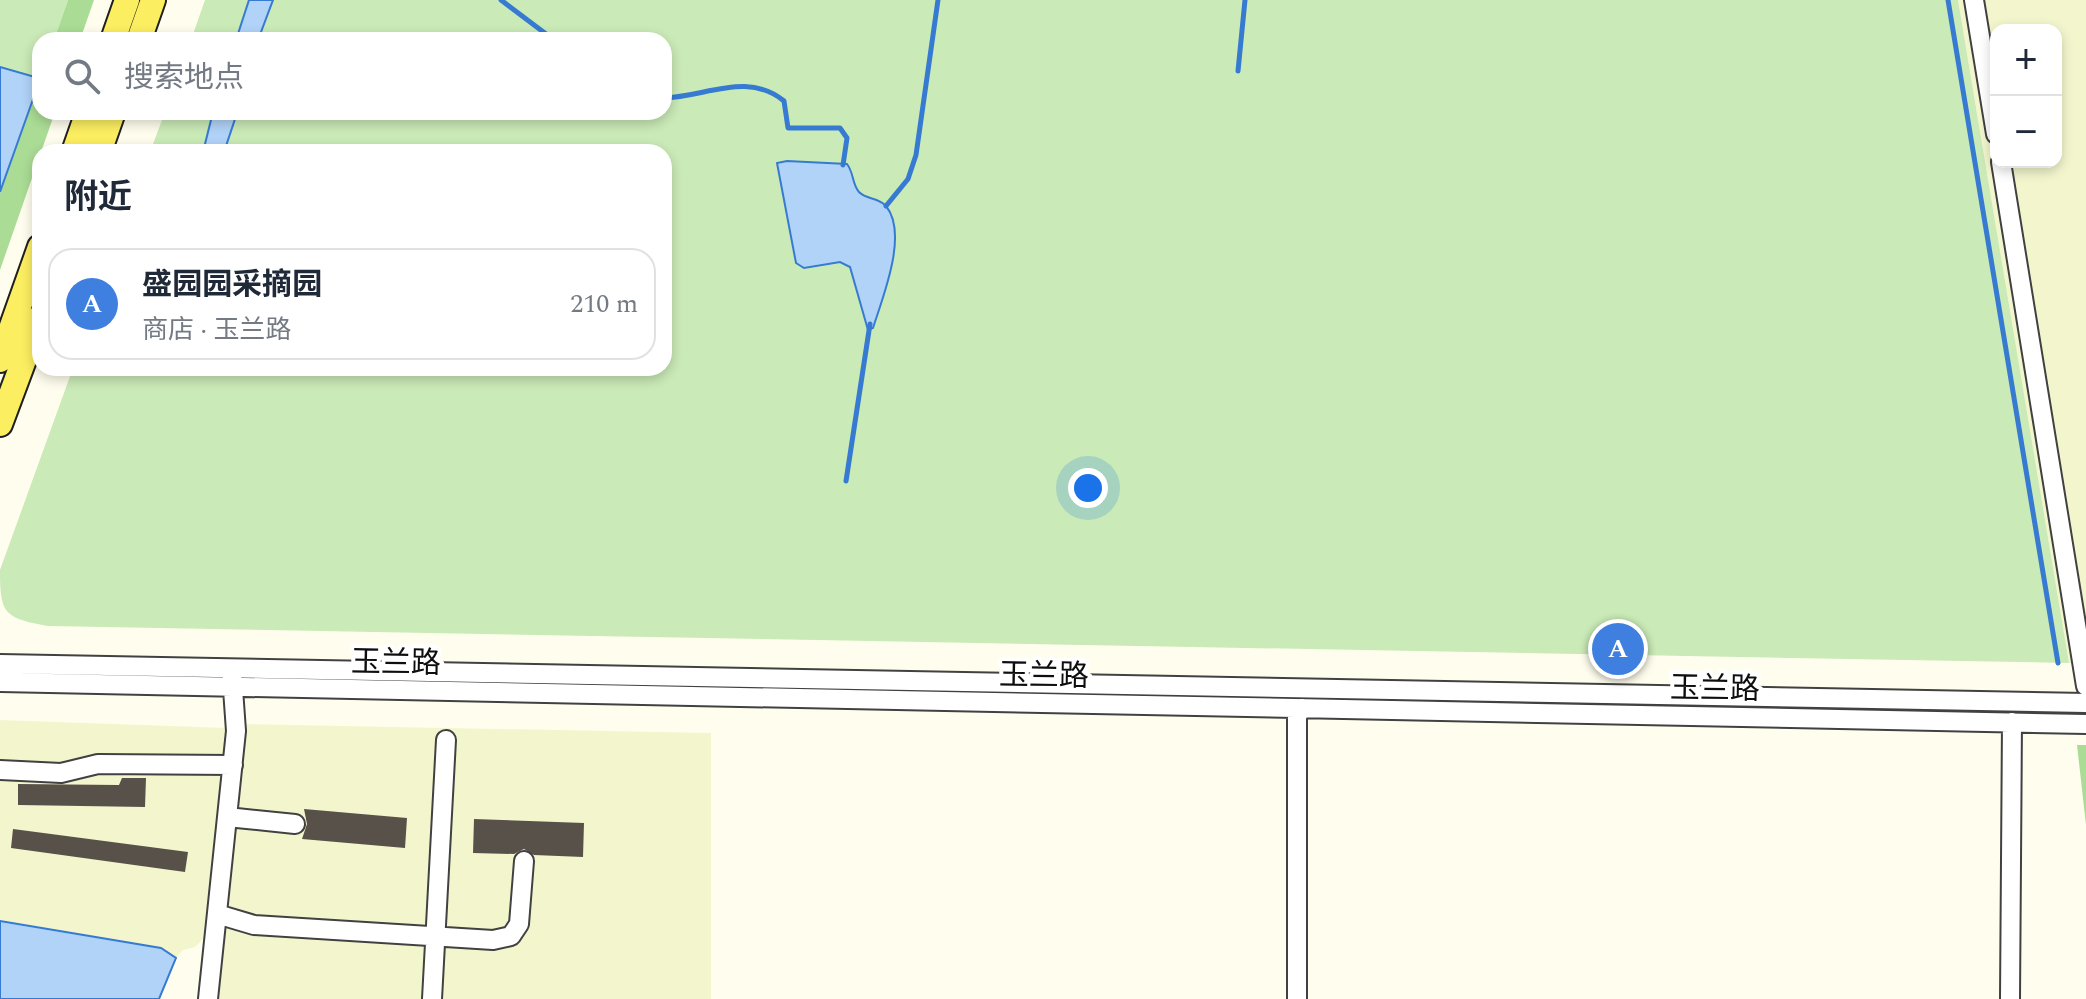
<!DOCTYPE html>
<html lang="zh">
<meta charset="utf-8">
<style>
:root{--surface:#fff;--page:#f6f6f7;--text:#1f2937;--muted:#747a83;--line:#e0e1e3;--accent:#c13322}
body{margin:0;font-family:Spectral,"Noto Sans SC",serif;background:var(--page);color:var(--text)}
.controls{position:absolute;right:24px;top:24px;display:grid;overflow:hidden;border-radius:16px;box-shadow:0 4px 12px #0003}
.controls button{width:72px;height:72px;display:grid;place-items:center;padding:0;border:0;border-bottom:2px solid var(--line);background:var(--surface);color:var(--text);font:40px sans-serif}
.you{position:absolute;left:1088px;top:488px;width:28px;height:28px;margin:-20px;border:6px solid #fff;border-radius:50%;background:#1a73e8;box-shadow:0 0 0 12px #1a73e833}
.badge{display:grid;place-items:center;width:52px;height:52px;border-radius:50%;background:var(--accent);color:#fff;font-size:26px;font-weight:700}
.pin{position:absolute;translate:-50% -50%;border:4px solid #fff;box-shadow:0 2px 8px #0006}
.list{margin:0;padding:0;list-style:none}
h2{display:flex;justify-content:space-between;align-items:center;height:104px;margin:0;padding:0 32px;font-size:34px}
h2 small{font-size:26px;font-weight:400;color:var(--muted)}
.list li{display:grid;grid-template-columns:52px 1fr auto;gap:24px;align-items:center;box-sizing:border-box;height:112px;margin:0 16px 16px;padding:0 16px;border:2px solid var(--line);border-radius:24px}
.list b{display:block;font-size:30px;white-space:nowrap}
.list p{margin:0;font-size:26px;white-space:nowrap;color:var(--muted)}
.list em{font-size:26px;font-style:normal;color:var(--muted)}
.icon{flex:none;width:44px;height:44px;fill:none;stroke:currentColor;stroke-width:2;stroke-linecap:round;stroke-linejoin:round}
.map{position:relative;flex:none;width:2086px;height:999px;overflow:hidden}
.search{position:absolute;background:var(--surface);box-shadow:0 4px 12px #0003;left:32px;top:32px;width:640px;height:88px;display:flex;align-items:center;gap:20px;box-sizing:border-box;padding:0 28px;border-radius:24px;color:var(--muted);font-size:30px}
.panel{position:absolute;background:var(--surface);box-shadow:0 4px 12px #0003;left:32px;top:144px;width:640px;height:232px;border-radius:24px}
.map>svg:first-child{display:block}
.farmland{fill:#f3f6cd;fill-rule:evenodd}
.green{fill:#caeab7}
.forest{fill:#aadc95}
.water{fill:#b1d3f8;stroke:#367bd1;stroke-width:2}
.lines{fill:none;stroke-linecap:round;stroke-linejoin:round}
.stream{stroke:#367bd1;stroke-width:5}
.building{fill:#57514a}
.minor-casing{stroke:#414141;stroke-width:22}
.major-casing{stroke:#1f1f1f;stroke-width:28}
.minor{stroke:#fff;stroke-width:18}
.major{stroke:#fcee61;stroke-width:24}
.labels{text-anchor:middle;stroke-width:8;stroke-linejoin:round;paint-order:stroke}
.street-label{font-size:30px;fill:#0e0e0e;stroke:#fff}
</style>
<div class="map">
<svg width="2086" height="999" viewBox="0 0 2086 999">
<rect width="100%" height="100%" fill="#fffeee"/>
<path class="farmland" d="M1958 0H2086V664L2069 663ZM1996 30H2056V162H1996Z
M0 720 228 728 203 939 195 947 183 950 176 958 161 948 0 920Z
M243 724 711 733V999H218Z"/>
<path class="green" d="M0 0H68L54 40H40V80L0 194Z
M205 0H1958L2069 663 48 626C4 618 0 614 0 570L73 368H664V152H150L165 112H664V40H191Z"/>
<path class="forest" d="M68 0H94L80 40H54Z
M40 80V112H55L0 270V194Z
M2077 745H2086V825Z"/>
<path class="water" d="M249 0H273L258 40H236Z
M0 67 35 77 37 88 0 192Z
M213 112 236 116 224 152H203Z
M787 161 847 164C854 173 852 184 859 192 867 200 878 197 886 206 909 234 882 299 873 328L868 330 850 267 840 262 804 268 796 263 777 163Z
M0 921 161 948 176 958 159 999H0Z"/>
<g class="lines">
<path class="stream" d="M501 0 554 40
M1948 0 2058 663
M1238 71 1245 0
M664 98C705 97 748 71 784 101L788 128H840L847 138 843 165
M886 206 908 179 916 155 938 0
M846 481 870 324"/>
</g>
<path class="building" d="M122 778H146L145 807 18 805V784L119 785Z
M304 809 407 818 405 848 302 839 307 824Z
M474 819 584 823 583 857 534 855 524 849 514 854 473 853Z
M13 829 188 852 185 872 11 848Z"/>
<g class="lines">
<g class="minor-casing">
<path id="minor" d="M1974 0 1996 134
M2001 162 2086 686
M0 664 2086 703
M0 682 2086 724
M0 770 61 773 98 764 233 765
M227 817 295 824
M217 914 254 925 493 940 511 936 519 924 524 861
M208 999 236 731 232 675
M432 999 446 740
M1297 999V716L1302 708
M2010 999 2012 722"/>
</g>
<g class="major-casing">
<path id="major" d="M113 40 127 0
M139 40 153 0
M74 152 88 112
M99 152 113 112
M0 360 40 247
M0 424 40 317"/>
</g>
<use href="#minor" class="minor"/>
<use href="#major" class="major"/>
</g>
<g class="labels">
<g class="street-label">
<text transform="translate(396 662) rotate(1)" y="10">玉兰路</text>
<text transform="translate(1044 675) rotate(1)" y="10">玉兰路</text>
<text transform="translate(1715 688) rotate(1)" y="10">玉兰路</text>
</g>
</g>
</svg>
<div class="controls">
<button>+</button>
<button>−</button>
</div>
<div class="you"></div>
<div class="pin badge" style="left:1618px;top:649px;background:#3f7fe0">A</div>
<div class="search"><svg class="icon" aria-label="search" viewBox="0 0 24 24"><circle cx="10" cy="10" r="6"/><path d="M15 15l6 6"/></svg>搜索地点</div>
<section class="panel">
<h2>附近<small></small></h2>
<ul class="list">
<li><span class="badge" style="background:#3f7fe0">A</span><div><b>盛园园采摘园</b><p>商店 · 玉兰路</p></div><em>210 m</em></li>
</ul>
</section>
</div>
